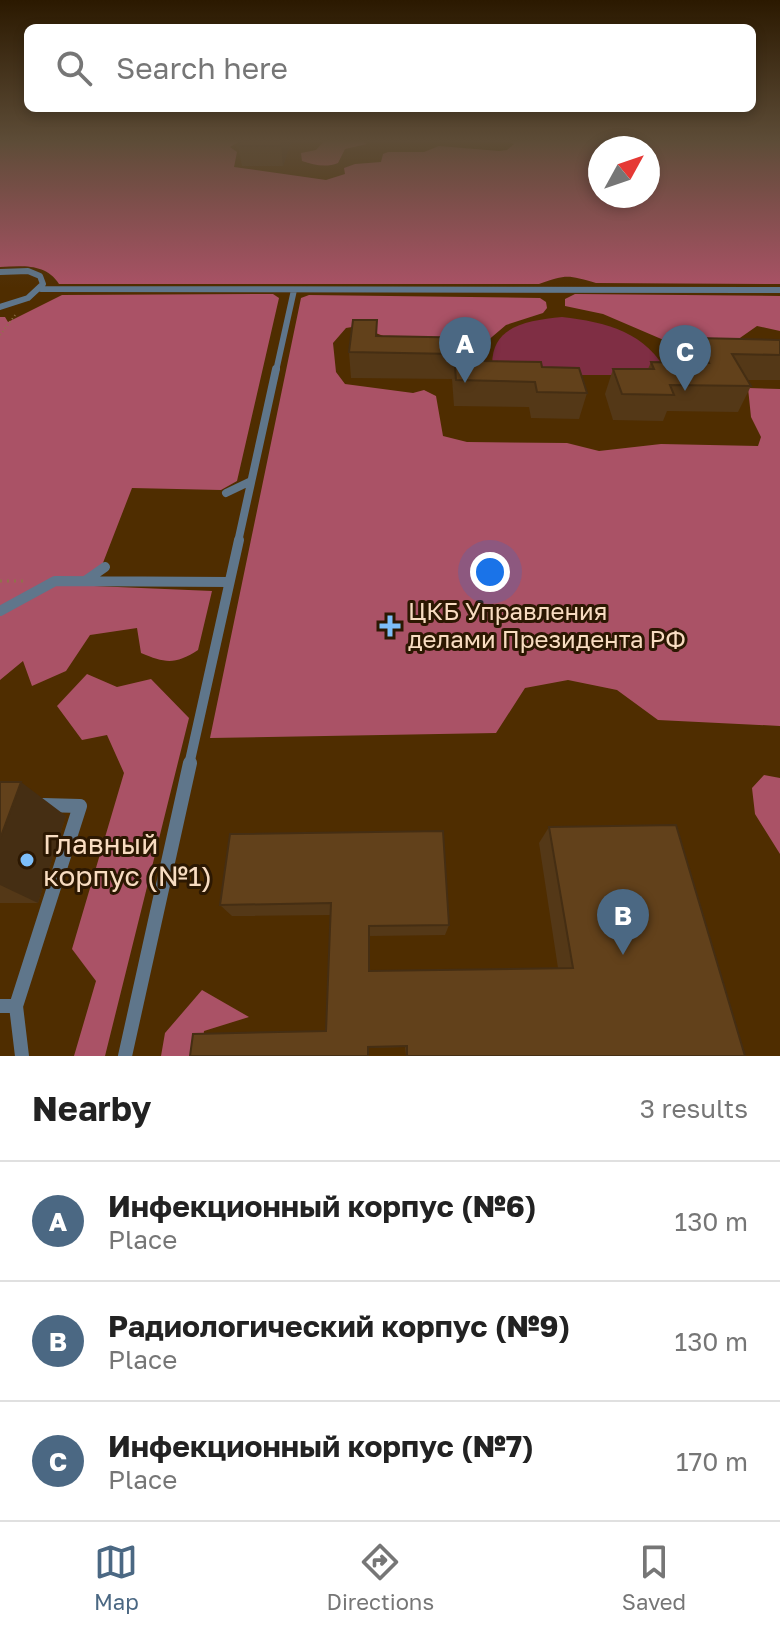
<!DOCTYPE html>
<meta charset="utf-8">
<style>
:root{--surface:#fff;--page:#f2f2f2;--text:#222;--muted:#767676;--line:#e0e0e0;--accent:#4b6883}
body{margin:0;font-family:"Golos Text",sans-serif;background:var(--page);color:var(--text)}
.compass{position:absolute;left:588px;top:136px;width:72px;height:72px;border-radius:50%;background:var(--surface);box-shadow:0 4px 12px #0003;rotate:50deg}
.you{position:absolute;left:490px;top:572px;width:28px;height:28px;margin:-20px;border:6px solid #fff;border-radius:50%;background:#1a73e8;box-shadow:0 0 0 12px #1a73e833}
.badge{display:grid;place-items:center;width:52px;height:52px;border-radius:50%;background:var(--accent);color:#fff;font-size:26px;font-weight:700}
.pin{position:absolute;translate:-50% -66px;filter:drop-shadow(0 2px 4px #0008)}
.pin::after{content:'';position:absolute;top:42px;width:28px;height:24px;background:inherit;clip-path:polygon(0 0,100% 0,50% 100%)}
.list{margin:0;padding:0;list-style:none}
h2{display:flex;justify-content:space-between;align-items:center;height:104px;margin:0;padding:0 32px;font-size:34px}
h2 small{font-size:26px;font-weight:400;color:var(--muted)}
.list li{display:grid;grid-template-columns:52px 1fr auto;gap:24px;align-items:center;box-sizing:border-box;height:120px;padding:0 32px;border-top:2px solid var(--line)}
.list b{display:block;font-size:30px;white-space:nowrap}
.list p{margin:0;font-size:26px;white-space:nowrap;color:var(--muted)}
.list em{font-size:26px;font-style:normal;color:var(--muted)}
.icon{flex:none;width:44px;height:44px;fill:none;stroke:currentColor;stroke-width:2;stroke-linecap:round;stroke-linejoin:round}
.map{position:relative;flex:none;width:780px;height:1056px;overflow:hidden}
.search{position:absolute;background:var(--surface);box-shadow:0 4px 12px #0003;left:24px;right:24px;top:24px;height:88px;display:flex;align-items:center;gap:20px;box-sizing:border-box;padding:0 28px;border-radius:12px;color:var(--muted);font-size:30px}
.sheet{height:464px;background:var(--surface)}
nav{display:flex;justify-content:space-around;align-items:center;box-sizing:border-box;height:112px;border-top:2px solid var(--line);background:var(--surface);font-size:22px;color:var(--muted)}
nav a{display:grid;justify-items:center;gap:4px}
nav .on{color:var(--accent)}
.map>svg:first-child{display:block}
.green{fill:#7f2e44}
.forest{fill:#aa5266;fill-rule:evenodd}
.lines{fill:none;stroke-linecap:round;stroke-linejoin:round}
.path-far1{stroke:#91714b;stroke-width:2;stroke-dasharray:1 3;stroke-linecap:butt}
.path{stroke:#91714b;stroke-width:3;stroke-dasharray:2 5;stroke-linecap:butt}
.service-far3{stroke:#5f768b;stroke-width:6}
.service-far2{stroke:#5f768b;stroke-width:8}
.service-far1{stroke:#5f768b;stroke-width:10}
.service{stroke:#5f768b;stroke-width:14}
.wall{fill:#543817}
.shaded-wall{fill:#452e13}
.building{fill:#62411b;stroke:#452e13;stroke-width:2}
.poi-dot{fill:#7dbef9;stroke:#2c1802;stroke-width:3}
.labels{text-anchor:middle;stroke-width:6;stroke-linejoin:round;paint-order:stroke}
.poi-label{font-size:24px;fill:#f8dcc1;stroke:#2c1802;text-anchor:start}
.near-poi-label{font-size:28px;fill:#f8dcc1;stroke:#2c1802;text-anchor:start}
</style>
<div class="map">
<svg width="780" height="1056" viewBox="0 0 780 1056">
<rect width="100%" height="100%" fill="#4f2d00"/>
<path class="green" d="M562 317C606 322 647 332 668 375H493C486 327 523 321 562 317Z"/>
<path class="forest" d="M0 140H242L230 147 237 152 234 167 326 180 345 174 344 168 355 164 381 162 383 154 388 152H424L439 146 499 151 507 150 514 144 504 140H780V284L596 283C568 275 567 274 539 284H59C46 263 22 266 0 267ZM600 148H648V196H600Z
M325 140H360L367 144 345 149 338 163C326 168 314 165 302 161L301 153 316 150Z
M273 294 279 298 237 481 221 490 132 488 94 586 212 591 198 650C175 665 165 663 141 653L137 628 90 635 66 671 32 686 23 661 0 680V317H5L8 322 62 295Z
M575 294 780 296V331L757 326 737 340 666 341 603 314 565 306V299Z
M309 295 540 298 546 302 547 308 543 313 506 325 486 342 391 339 358 326 346 328 333 343 336 372 345 384 413 393 424 390 436 396 443 436 467 442 567 443 599 451 661 444 758 446 761 437 751 417 748 388 780 389V726L658 720 617 690 568 680 525 688 496 733 210 738 301 298Z
M87 674 117 687 151 679 189 718 105 1056H74L96 981 72 949 124 773 107 735 82 740 57 706Z
M764 775 780 778V854L755 814 752 788Z
M202 990 249 1017 204 1031 201 1056H161L165 1033Z"/>
<g class="lines">
<path class="path-far1" d="M0 335 16 314"/>
<path class="path" d="M0 581H28"/>
<path class="service-far3" d="M0 272 28 271 40 276 43 284 28 298 0 307
M41 289 780 290
M276 371 294 290"/>
<path class="service-far2" d="M226 493 251 481
M238 542 276 369"/>
<path class="service-far1" d="M85 581 105 567
M0 611 55 581 229 582
M189 765 239 540"/>
<path class="service" d="M0 1006H16
M22 1056 16 1006 80 806 43 805
M125 1056 190 763"/>
</g>
<path class="wall" d="M292 140 283 166H242L238 146Z
M377 320V336L480 338 483 361 542 367 587 393 579 419 531 418 529 407 454 406 452 379 351 378 349 352Z
M696 338 780 340V380H747L751 386 738 412 667 411 663 421 613 420 605 394 613 369H648L651 362 685 363Z
M0 782 66 816 38 903H0Z
M549 827 745 1056H406L405 1047 370 1048 326 1031 331 915 232 916 220 905 230 834 449 925 445 935 370 936V971L558 968 539 843Z"/>
<path class="shaded-wall" d="M283 140H292L283 166 281 146Z
M21 782 66 816 38 903 0 885V839Z
M369 926 370 936V978L369 971Z"/>
<path class="building" d="M241 140H283L281 146H238Z
M353 320H377L376 336 480 338 483 361 541 362 542 367 579 368 587 393 537 392 535 382 456 380 454 354 349 352Z
M696 338 780 340V355L732 354 751 386 670 385 674 395 622 394 613 369H654L651 362 709 363Z
M0 782H21L0 839Z
M676 825 745 1056H407V1046L368 1047V1056H190L193 1034 326 1031 331 903 220 905 230 834 443 831 449 925 369 926V971L573 968 549 827Z"/>
<linearGradient id="sky" x2="0" y2="1"><stop stop-color="#2b1900"/><stop offset="0.49" stop-color="#5d4c37"/><stop offset="1" stop-color="#5d4c37" stop-opacity="0"/></linearGradient>
<rect width="780" height="288" fill="url(#sky)"/>
<g class="poi-dot">
<path d="M386 614h8v8h8v8h-8v8h-8v-8h-8v-8h8z"/>
<circle cx="27" cy="860" r="8"/>
</g>
<g class="labels">
<g class="poi-label">
<text x="408" y="620">ЦКБ Управления<tspan x="408" dy="28">делами Президента РФ</tspan></text>
</g>
<g class="near-poi-label">
<text x="43" y="854">Главный<tspan x="43" dy="32">корпус (№1)</tspan></text>
</g>
</g>
</svg>
<svg class="compass" viewBox="-18 -18 36 36"><path d="M0-13l5 13h-10z" fill="#e53935"/><path d="M0 13l5-13h-10z" fill="#767676"/></svg>
<div class="you"></div>
<div class="pin badge" style="left:465px;top:383px">A</div>
<div class="pin badge" style="left:623px;top:955px">B</div>
<div class="pin badge" style="left:685px;top:391px">C</div>
<div class="search"><svg class="icon" aria-label="search" viewBox="0 0 24 24"><circle cx="10" cy="10" r="6"/><path d="M15 15l6 6"/></svg>Search here</div>
</div>
<section class="sheet">
<h2>Nearby<small>3 results</small></h2>
<ul class="list">
<li><span class="badge">A</span><div><b>Инфекционный корпус (№6)</b><p>Place</p></div><em>130 m</em></li>
<li><span class="badge">B</span><div><b>Радиологический корпус (№9)</b><p>Place</p></div><em>130 m</em></li>
<li><span class="badge">C</span><div><b>Инфекционный корпус (№7)</b><p>Place</p></div><em>170 m</em></li>
</ul>
</section>
<nav>
<a class="on"><svg class="icon" aria-label="map" viewBox="0 0 24 24"><path d="M3 6l6-2 6 2 6-2v14l-6 2-6-2-6 2zM9 4v14M15 6v14"/></svg>Map</a>
<a><svg class="icon" aria-label="directions" viewBox="0 0 24 24"><path d="M12 3l9 9-9 9-9-9zM9 14v-3h6M13 9l2 2-2 2"/></svg>Directions</a>
<a><svg class="icon" aria-label="saved" viewBox="0 0 24 24"><path d="M7 4h10v16l-5-4-5 4z"/></svg>Saved</a>
</nav>
